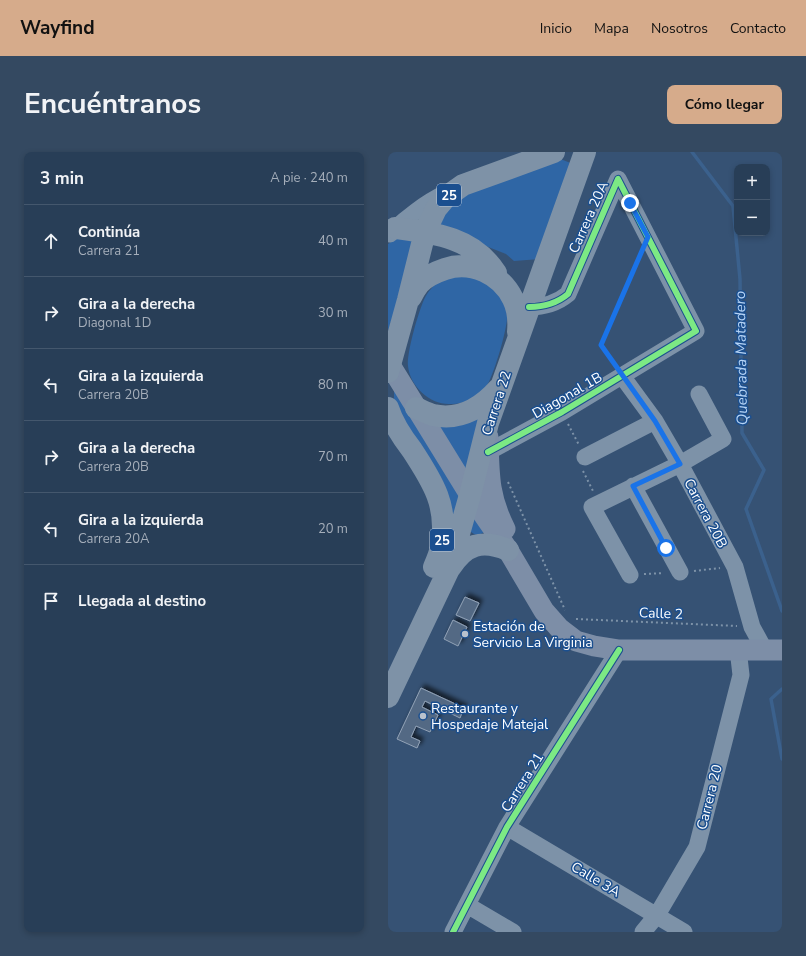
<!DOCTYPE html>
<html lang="es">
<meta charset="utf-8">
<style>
:root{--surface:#283e57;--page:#344961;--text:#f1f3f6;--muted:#a5aeba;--line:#44576d;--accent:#d6ab8b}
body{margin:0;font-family:"Nunito Sans",sans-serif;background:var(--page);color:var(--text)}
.controls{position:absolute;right:12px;top:12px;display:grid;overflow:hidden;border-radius:8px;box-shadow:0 2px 6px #0003}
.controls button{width:36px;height:36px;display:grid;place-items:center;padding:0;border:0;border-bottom:1px solid var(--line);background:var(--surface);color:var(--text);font:20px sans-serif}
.stop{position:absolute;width:12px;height:12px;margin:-9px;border:3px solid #1a73e8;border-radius:50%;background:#fff}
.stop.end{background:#1a73e8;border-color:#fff;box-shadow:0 1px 4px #0008}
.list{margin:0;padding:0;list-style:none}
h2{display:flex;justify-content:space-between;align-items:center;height:52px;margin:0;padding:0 16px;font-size:17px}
h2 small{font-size:13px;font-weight:400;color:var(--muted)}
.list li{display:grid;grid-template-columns:26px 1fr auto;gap:12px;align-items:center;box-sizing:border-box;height:72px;padding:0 16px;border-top:1px solid var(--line)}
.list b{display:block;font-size:15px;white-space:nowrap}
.list p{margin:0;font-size:13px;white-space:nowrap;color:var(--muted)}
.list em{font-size:13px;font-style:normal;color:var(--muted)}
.icon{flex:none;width:22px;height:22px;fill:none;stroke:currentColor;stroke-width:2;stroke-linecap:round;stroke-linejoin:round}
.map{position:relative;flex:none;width:394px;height:780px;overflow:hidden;border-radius:8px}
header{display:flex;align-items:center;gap:24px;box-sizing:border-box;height:56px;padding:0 20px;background:var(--accent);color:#111}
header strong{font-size:19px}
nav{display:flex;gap:22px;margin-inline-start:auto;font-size:14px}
.intro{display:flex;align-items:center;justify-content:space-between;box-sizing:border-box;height:96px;padding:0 24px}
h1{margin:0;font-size:28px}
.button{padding:10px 18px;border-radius:8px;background:var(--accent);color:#111;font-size:14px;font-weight:700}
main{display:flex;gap:24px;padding:0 24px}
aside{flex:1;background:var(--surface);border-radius:8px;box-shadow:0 2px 6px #0003}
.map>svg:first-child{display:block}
.green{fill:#2f66a5}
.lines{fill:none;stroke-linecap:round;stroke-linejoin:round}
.stream{stroke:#3b618d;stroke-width:3.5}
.building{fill:#526984;stroke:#92a2b6;filter:url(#shadow)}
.path{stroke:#7d92a8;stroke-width:2;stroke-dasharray:2 3;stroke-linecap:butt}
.minor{stroke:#7d92a8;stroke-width:17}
.major{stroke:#7d8ea7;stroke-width:21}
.highway{stroke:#7e92a7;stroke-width:22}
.cycleway-casing{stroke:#1b4f8f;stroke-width:8}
.cycleway{stroke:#7ce984;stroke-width:6}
.route{stroke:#1a73e8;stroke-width:5}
.poi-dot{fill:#b9c2ce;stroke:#1b4f8f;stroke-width:1.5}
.labels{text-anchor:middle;stroke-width:3;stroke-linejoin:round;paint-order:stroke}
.shield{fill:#1b4f8f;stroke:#bbcadd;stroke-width:1}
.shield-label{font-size:13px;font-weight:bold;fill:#fff}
.street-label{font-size:14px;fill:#fff;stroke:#1b4f8f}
.poi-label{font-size:14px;fill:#fff;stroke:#1b4f8f;text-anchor:start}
.water-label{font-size:15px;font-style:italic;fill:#b5d3f5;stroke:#1b4f8f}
</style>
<header>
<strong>Wayfind</strong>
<nav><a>Inicio</a><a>Mapa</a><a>Nosotros</a><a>Contacto</a></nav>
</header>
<div class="intro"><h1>Encuéntranos</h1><a class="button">Cómo llegar</a></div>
<main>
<aside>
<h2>3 min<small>A pie · 240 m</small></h2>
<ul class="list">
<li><svg class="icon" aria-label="ahead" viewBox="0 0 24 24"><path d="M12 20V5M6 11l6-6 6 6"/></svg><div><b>Continúa</b><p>Carrera 21</p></div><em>40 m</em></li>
<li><svg class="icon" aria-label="right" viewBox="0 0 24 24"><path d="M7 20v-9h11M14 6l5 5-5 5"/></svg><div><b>Gira a la derecha</b><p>Diagonal 1D</p></div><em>30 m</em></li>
<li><svg class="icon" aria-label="left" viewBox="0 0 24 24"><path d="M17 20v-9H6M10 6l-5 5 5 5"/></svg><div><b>Gira a la izquierda</b><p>Carrera 20B</p></div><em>80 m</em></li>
<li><svg class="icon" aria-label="right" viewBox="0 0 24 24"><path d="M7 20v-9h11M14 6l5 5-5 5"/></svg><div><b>Gira a la derecha</b><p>Carrera 20B</p></div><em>70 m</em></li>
<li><svg class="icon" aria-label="left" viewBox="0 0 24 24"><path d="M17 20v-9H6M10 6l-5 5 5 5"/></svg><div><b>Gira a la izquierda</b><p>Carrera 20A</p></div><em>20 m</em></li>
<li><svg class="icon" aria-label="arrive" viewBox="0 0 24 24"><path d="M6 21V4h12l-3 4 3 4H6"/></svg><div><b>Llegada al destino</b></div></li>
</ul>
</aside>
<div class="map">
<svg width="394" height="780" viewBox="0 0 394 780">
<defs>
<filter id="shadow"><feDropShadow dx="3.5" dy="-3.5" stdDeviation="2" flood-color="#0009"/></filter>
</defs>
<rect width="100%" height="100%" fill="#365274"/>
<path class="green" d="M170 6 190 14 152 107 126 109 118 102 65 81 50 78 57 61 78 38Z
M12 84 30 86 0 179V92Z
M90 123C97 130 109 138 115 145 118 149 119 161 119 166 119 178 105 226 98 235 89 246 75 253 61 252 41 252 22 234 20 214 18 203 32 152 39 142 43 136 50 129 57 125 64 122 81 124 90 123Z
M6 235 79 344 63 375 9 266 6 249Z
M97 261 81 327 51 275Z
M86 357 99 377C93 384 87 385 81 378Z"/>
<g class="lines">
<path class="stream" d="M304 0 345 54 352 127 354 281 376 318 358 357 394 459
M394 537 383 547 394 607"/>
</g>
<path class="building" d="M77 445 91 451 82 469 68 463Z
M65 468 79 475 70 494 56 487Z
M33 536 76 556 72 566 37 549 34 555 50 563 42 580 28 574 23 585 32 589 29 596 9 587Z"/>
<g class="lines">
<path class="path" d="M226 212 213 193 253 103
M180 272 191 293
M195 319 205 339
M120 330 177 458
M306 419 332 416
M256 422 276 421
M188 467 349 474"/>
<path class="minor" d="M2 82C16 67 39 50 58 41
M234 224 267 269 292 312 347 415 364 475 376 497
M100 300 174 260 308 179 230 27 180 142C168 152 156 155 141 155
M197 305 267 269
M245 334 292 420
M242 423 204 355 292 312 335 287 311 242
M119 675 296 780
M79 753 125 780
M65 780 119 675 231 498
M255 780 269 763 309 695 353 523 350 497"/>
<path class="major" d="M2 213 82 343 120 398 156 459 171 476 188 489 206 494 231 498H394
M100 285C101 322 100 343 117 377"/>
<path class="highway" d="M7 76C46 81 85 85 108 121
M23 145C25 141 28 136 31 132 38 124 48 120 57 117 83 108 113 122 125 147 130 157 131 169 130 180
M0 220 20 148 37 80 48 57 58 45 75 33 166 0
M0 256C5 272 14 285 24 298 45 330 61 355 53 395 52 401 49 408 46 415
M28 256C33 258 39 261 45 263 72 269 93 256 110 237
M62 416C77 392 94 387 120 398
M0 545 61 417 82 343 100 271 197 0"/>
<g class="cycleway-casing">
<path id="cycleway" d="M100 300 174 260 308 179 230 27 180 142C168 152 156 155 141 155
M65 780 119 675 231 498"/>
</g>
<use href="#cycleway" class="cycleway"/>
</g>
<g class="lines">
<path class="route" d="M242 51 260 85 213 193 267 269 292 312 245 334 278 396"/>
</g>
<g class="poi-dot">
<circle cx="77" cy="482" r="4"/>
<circle cx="35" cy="564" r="4"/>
</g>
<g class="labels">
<g class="shield">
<rect x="49" y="32" width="24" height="22" rx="3"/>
<rect x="42" y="377" width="24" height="22" rx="3"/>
</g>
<g class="shield-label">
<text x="61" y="48">25</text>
<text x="54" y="393">25</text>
</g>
<g class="street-label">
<text transform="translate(200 65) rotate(-66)" y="5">Carrera 20A</text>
<text transform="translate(179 243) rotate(-30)" y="5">Diagonal 1B</text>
<text transform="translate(108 251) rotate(-72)" y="5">Carrera 22</text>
<text transform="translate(318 361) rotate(62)" y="5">Carrera 20B</text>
<text transform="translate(273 461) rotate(2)" y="5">Calle 2</text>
<text transform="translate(134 630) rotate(-58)" y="5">Carrera 21</text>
<text transform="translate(321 645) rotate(-76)" y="5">Carrera 20</text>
<text transform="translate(208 727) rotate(31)" y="5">Calle 3A</text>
</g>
<g class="poi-label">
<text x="85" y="479">Estación de<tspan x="85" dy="16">Servicio La Virginia</tspan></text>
<text x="43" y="561">Restaurante y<tspan x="43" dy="16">Hospedaje Matejal</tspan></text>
</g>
<g class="water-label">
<text transform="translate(353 206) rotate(-91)" y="5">Quebrada Matadero</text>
</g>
</g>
</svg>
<div class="controls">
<button>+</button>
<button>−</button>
</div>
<div class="stop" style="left:278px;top:396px"></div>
<div class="stop end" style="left:242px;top:51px"></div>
</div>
</main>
